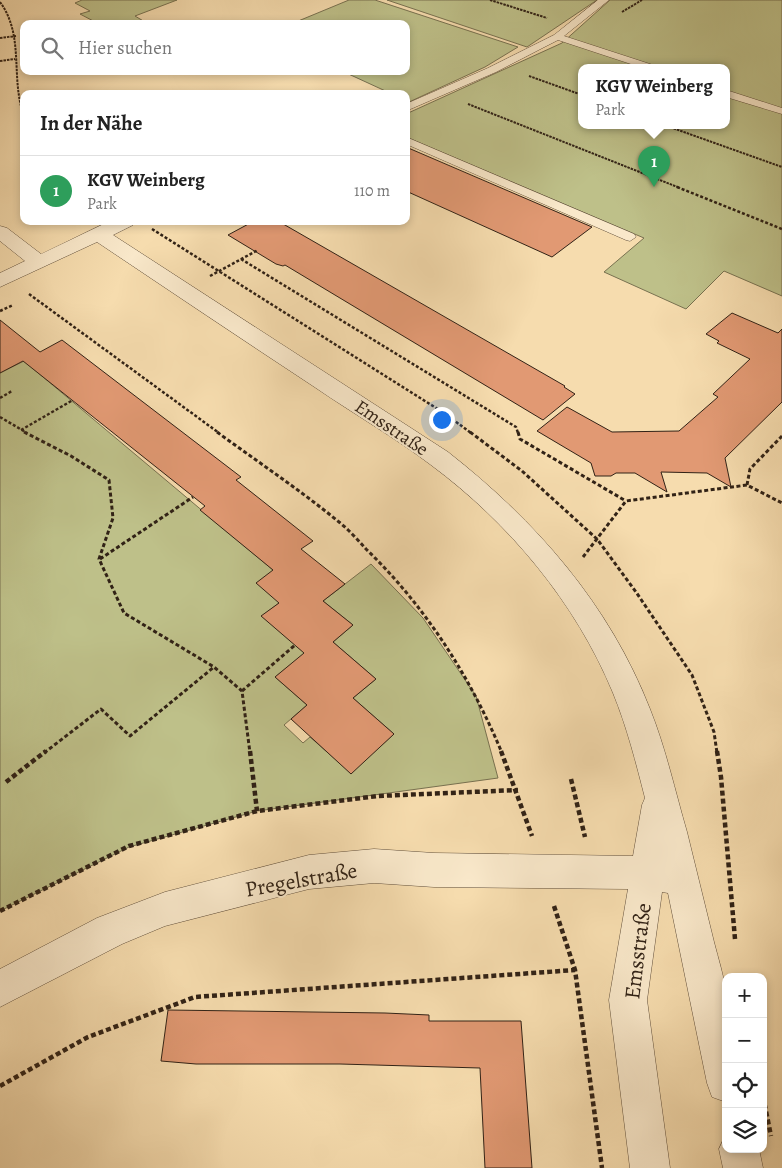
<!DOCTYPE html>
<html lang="de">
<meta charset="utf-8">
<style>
:root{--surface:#fff;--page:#f2f2f2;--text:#222;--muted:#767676;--line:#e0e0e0;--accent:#0b8043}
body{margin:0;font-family:Alegreya,serif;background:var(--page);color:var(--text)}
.controls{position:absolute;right:15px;bottom:15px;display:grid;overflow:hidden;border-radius:10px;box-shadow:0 2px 8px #0003}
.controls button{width:45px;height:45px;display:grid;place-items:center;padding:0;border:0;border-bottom:1px solid var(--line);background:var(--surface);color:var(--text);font:25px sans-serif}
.you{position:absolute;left:441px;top:419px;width:18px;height:18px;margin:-12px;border:4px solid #fff;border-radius:50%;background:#1a73e8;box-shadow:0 0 0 8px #1a73e833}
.badge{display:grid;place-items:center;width:32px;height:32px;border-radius:50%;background:var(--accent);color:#fff;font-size:16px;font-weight:700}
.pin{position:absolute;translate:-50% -41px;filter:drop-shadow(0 1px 2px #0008)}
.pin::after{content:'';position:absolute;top:26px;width:18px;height:15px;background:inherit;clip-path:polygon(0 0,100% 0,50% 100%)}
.popup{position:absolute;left:578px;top:64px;width:152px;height:65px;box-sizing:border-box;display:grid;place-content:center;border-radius:10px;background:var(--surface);filter:drop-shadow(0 1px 4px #0005);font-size:16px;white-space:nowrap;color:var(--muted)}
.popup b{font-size:19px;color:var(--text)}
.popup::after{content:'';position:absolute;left:50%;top:100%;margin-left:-10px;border:10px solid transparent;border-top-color:var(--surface)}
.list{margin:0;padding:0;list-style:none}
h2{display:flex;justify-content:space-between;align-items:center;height:65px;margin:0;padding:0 20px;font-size:21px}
h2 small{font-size:16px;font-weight:400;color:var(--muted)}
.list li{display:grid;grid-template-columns:32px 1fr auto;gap:15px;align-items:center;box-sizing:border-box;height:70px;padding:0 20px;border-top:1px solid var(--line)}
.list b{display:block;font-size:19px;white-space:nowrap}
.list p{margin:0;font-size:16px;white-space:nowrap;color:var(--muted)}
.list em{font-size:16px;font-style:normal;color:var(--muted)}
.icon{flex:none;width:28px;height:28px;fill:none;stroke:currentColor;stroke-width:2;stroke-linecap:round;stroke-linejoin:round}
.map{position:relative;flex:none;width:782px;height:1168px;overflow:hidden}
.search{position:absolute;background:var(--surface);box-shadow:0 2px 8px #0003;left:20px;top:20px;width:390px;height:55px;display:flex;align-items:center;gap:12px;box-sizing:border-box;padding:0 18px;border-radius:10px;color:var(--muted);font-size:19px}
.panel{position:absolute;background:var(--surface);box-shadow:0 2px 8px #0003;left:20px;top:90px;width:390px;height:135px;border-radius:10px}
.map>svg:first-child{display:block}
.green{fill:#bec089;stroke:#787150;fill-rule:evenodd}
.building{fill:#e19973;stroke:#312216}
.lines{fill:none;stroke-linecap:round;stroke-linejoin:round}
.lane-casing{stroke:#62503c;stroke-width:1}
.street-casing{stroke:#62503c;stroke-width:1}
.path-far3{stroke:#312216;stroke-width:2;stroke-dasharray:2.5 1;stroke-linecap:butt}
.path-far2{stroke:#312216;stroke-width:2.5;stroke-dasharray:3 2;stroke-linecap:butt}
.path-far1{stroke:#312216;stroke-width:3;stroke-dasharray:4 2.5;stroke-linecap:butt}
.path{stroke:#312216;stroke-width:4.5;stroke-dasharray:5 3;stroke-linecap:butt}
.lane{fill:#f9e8ca;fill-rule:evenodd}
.street{fill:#f9e8ca;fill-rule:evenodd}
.labels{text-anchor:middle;stroke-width:4;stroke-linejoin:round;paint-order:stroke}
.street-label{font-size:19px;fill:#312216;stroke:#f9e8ca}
.near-street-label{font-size:22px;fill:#312216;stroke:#f9e8ca}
</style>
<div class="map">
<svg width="782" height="1168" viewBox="0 0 782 1168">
<rect width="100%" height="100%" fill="#f6dcae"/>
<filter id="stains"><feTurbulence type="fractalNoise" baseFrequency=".004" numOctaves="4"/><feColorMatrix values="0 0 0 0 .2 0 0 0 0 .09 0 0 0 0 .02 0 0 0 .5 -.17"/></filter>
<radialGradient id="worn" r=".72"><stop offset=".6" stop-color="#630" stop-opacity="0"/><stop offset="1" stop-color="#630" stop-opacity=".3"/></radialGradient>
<path class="green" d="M82 0H177L135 16 145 22 139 24H99L80 14 90 11 75 3Z
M349 0H375L518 47 485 67 409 102 406 100V94H392L342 71H406V24H291Z
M387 0H597L527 47Z
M610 0H782V296L724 271 686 309 604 272 644 238 406 137V114L562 43ZM582 68H726V126H582Z
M24 361 273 570 279 603 262 616 305 653 275 677 307 705 284 725 303 743 310 737 351 773 394 734 353 698 376 679 333 642 353 625 323 601 371 564 423 618 476 696 498 778 257 811 129 847 0 911V373Z"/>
<path class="building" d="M406 147 592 227 552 257 406 191Z
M254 221H278L565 386 564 387 575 394 543 420 285 265 283 266 276 264 228 235Z
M732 313 778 333 782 329V402L725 458 731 487 707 473 661 472 667 492 635 473H616L611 476H595L591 463 537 431 567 407 612 432 679 431 718 397 713 394 750 359 717 343 719 341 706 334Z
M0 320 40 352 62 340 241 477 236 480 313 541 301 549 345 584 323 601 353 625 333 642 376 679 353 698 394 734 351 774 291 719 307 705 275 677 304 653 261 616 279 603 256 583 273 570 200 510 205 506 23 361 0 373Z
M168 1010 385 1013 429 1015V1021H521L532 1168H485L480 1068 340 1064H196L161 1061Z"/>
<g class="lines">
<g class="lane-casing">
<path id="lane" d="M598 0H609L564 36 656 66 657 68H643L558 40 496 72 406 111V104L488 68 554 35Z
M726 90 782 108V114L726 97Z
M406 137 634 234 636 237 630 241 626 240 406 144Z"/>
</g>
<g class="street-casing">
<path id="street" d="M110 221H135L133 225 113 235 448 452C536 521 609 604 650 709 666 749 675 791 687 832 696 869 705 905 714 942 718 958 724 976 726 993 729 1029 726 1066 726 1102L712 1097 707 1083 668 893 662 892 647 1000 670 1168H630L609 1000 628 889 434 887 374 883 309 889 165 926 122 944 0 1007V969L97 918 165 892 309 855 374 849 434 853 633 856 642 805 645 798C636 763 627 727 613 693 576 603 509 523 431 465 394 437 354 414 316 388 243 340 170 291 97 242L0 287V273L25 261 0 241V226L7 228 41 254Z
M726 1134V1149H759L763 1168H723L719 1149Z"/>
</g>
<path class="path-far3" d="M490 0 547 18
M0 2C25 36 10 78 24 116
M622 12 642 0
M0 38 16 36
M0 61 15 59
M529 76 582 95
M468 104 680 188
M667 126 782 167"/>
<path class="path-far2" d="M677 187 782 229
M152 229 444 413 471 433
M241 259 516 427 518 433
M210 276 258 250
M29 294 219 433
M0 311 13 305
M0 398 12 391
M0 417 27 433
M21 430 73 400"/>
<path class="path-far1" d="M24 432 71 456 109 480 113 518 99 559 124 613 214 667 242 691 250 753
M217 432C258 462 300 490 339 522 349 530 358 540 366 549 425 606 470 676 502 753
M470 432 522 471 597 539 636 592 692 675 714 732 717 753
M518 432 520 439 626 501
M747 485 750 469 782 436
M583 557 626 501 747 485 782 503
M100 559 193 497
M242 691 295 645
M44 753 101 709 130 736 214 667"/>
<path class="path" d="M250 751 257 811
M501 751 532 836
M717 751 721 777 735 939
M571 779 585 837
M6 782 46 751
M554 906 575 970 602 1168
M0 911 129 846 257 811 378 796 518 790
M0 1086 88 1037 195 997 575 970
M763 1096 771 1136"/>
<use href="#lane" class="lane"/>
<use href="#street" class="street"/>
</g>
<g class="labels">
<g class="street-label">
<text transform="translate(392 427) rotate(34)" y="7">Emsstraße</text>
</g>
<g class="near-street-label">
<text transform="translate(301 879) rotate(-10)" y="8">Pregelstraße</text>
<text transform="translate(637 951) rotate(-83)" y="8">Emsstraße</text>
</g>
</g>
<rect width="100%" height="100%" filter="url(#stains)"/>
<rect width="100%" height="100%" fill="url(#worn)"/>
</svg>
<div class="controls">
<button>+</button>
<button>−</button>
<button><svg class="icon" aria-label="locate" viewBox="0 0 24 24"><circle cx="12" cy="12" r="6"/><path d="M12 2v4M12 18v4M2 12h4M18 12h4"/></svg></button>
<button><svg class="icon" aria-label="layers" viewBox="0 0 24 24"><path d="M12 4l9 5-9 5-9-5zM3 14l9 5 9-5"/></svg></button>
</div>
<div class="you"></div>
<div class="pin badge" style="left:654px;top:187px;background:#2e9e5b">1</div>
<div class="popup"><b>KGV Weinberg</b>Park</div>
<div class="search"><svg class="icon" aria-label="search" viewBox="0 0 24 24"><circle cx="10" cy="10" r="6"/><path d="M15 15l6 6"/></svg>Hier suchen</div>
<section class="panel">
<h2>In der Nähe<small></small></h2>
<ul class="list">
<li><span class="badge" style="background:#2e9e5b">1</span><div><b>KGV Weinberg</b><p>Park</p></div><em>110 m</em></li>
</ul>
</section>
</div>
